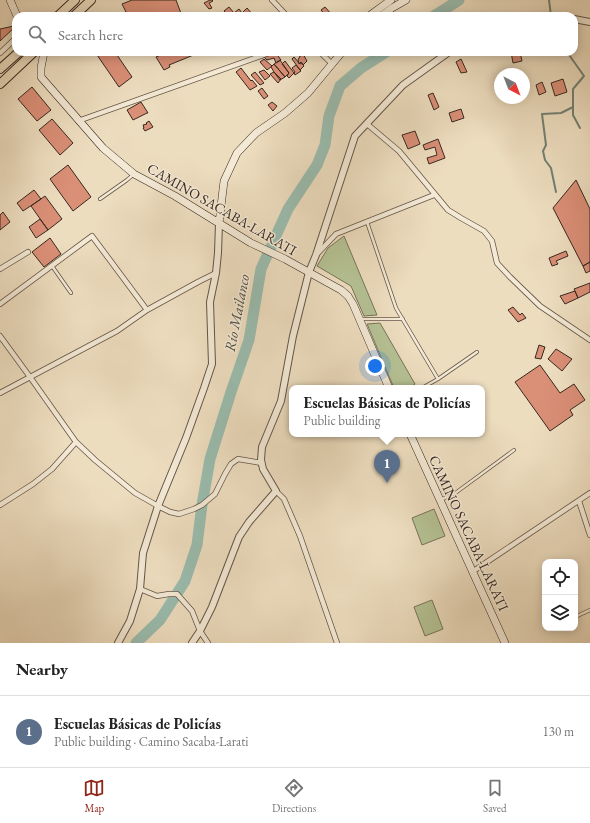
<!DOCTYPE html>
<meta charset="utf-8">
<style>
:root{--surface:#fff;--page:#f2f2f2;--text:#222;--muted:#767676;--line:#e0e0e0;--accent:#8f2418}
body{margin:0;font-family:"EB Garamond",serif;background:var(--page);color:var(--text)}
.controls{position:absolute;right:12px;bottom:12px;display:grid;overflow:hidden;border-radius:8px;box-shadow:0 2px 10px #0003}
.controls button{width:36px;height:36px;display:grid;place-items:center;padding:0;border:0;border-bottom:1px solid var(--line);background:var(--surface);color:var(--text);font:20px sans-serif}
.compass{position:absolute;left:494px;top:68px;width:36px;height:36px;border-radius:50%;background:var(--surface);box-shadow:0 2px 10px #0003;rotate:138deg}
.you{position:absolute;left:375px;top:366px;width:14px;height:14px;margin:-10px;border:3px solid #fff;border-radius:50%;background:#1a73e8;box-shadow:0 0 0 6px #1a73e833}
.badge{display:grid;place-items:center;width:26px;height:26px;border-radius:50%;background:var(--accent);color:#fff;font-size:13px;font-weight:700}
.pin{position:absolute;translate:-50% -33px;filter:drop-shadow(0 1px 2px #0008)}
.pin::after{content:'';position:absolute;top:21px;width:14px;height:12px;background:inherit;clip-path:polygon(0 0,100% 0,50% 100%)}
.popup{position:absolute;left:289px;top:385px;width:196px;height:52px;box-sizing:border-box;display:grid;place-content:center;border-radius:8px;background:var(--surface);filter:drop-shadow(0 1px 3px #0005);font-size:13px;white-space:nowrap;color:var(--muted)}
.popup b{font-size:15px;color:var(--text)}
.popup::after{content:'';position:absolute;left:50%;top:100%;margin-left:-8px;border:8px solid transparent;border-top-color:var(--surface)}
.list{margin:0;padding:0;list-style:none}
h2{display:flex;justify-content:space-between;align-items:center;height:52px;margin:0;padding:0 16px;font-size:17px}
h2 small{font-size:13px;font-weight:400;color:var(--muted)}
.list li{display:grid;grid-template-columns:26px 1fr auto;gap:12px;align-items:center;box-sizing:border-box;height:72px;padding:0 16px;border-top:1px solid var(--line)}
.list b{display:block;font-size:15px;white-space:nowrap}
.list p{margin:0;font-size:13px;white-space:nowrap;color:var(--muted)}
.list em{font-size:13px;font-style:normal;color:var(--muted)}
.icon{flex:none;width:22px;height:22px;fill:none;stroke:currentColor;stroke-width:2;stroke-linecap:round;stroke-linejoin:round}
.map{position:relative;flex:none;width:590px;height:643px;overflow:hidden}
.search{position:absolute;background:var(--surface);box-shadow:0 2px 10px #0003;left:12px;right:12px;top:12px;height:44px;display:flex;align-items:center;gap:10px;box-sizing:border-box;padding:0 14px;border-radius:12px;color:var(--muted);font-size:15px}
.sheet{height:124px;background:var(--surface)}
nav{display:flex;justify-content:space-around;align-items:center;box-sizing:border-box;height:56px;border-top:1px solid var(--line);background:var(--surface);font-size:11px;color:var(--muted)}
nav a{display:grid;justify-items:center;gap:2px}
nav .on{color:var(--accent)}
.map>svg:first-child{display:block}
.green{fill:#b5c294;stroke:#76755a}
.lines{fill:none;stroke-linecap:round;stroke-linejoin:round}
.stream{stroke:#728175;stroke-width:2}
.river{stroke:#9abcae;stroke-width:11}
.building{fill:#da8f77;stroke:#372820}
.service-casing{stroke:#645548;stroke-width:4}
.minor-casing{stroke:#645548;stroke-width:6}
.tertiary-casing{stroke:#645548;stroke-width:8}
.secondary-casing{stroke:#372820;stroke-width:8}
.trunk-casing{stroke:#372820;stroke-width:10}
.service{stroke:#f3e9d5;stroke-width:2.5}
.minor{stroke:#f3e9d5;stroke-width:4.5}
.tertiary{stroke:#f3e9d5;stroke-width:6}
.secondary{stroke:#f3e9d5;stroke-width:7}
.trunk{stroke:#edddbf;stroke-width:8}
.labels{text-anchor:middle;stroke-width:3;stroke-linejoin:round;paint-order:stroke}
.street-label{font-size:14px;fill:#372820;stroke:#f3e9d5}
.water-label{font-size:15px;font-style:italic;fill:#504d44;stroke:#f3e9d5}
</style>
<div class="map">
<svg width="590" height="643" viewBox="0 0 590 643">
<rect width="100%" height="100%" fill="#edddbf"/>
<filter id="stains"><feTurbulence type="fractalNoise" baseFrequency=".005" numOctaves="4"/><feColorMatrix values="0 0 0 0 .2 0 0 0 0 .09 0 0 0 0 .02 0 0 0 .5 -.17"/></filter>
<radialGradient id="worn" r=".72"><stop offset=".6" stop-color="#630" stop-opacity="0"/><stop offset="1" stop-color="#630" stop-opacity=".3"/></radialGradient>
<path class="green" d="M344 236 377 315 364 316 351 286 317 266 328 248Z
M380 323 415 384 409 388H394L367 324Z
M434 509 445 536 422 545 412 518Z
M432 600 443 629 425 636 414 607Z"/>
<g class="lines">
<path class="stream" d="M549 0 551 16
M567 52 584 76 573 89V115L580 128
M556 192 551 168 545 160 543 151 546 145 542 114 561 113 573 107"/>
<path class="river" d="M434 16 459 0
M136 643 160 620 185 581 197 545 202 505 210 459 231 392 249 340 261 269 288 209 317 165 325 145 329 116 340 86 361 68 386 52"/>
</g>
<path class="building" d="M132 0H176L182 16H128L122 4Z
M210 0H212L213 1 209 3 212 8 209 9 204 3Z
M229 7 234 13 239 9 242 13 238 16H229L224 11Z
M325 7 333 16H326L321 10Z
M247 8 253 15 252 16H247L243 12Z
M14 26 15 27 0 41V29Z
M95 52H115L132 77 119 87Z
M162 52H195L196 54 169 65 170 67 164 70 156 57 163 54Z
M273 52H275L281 60 276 63 274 58 267 60 263 56Z
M511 52H520L522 61 513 63Z
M303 54 307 61 303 65 301 62 299 64 298 60 300 56Z
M294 57 300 64 302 63 304 66 300 70 292 59Z
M264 59 272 66 267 70 260 62Z
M461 59 467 72 461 73 456 62Z
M280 60 289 73 285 77 274 64Z
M285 61 294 73 289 78 287 76 289 73 282 64Z
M274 64 285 77 280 80 274 72 271 67Z
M296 65 301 71 295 75 294 73 295 72 292 68Z
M241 68 251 81 252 80 257 86 250 90 236 72Z
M264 70 270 76 265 80 259 72Z
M255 72 264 83 260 85 251 75Z
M274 72 281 79 278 83 270 74Z
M563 79 567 92 555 96 551 83Z
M542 82 546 92 539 95 536 85Z
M32 87 51 110 37 121 18 99Z
M262 88 268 96 264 99 258 91Z
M433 93 439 107 434 110 428 95Z
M141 102 148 113H147L133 120 127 110Z
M272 102 277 106 273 111 268 105Z
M461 109 464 118 452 122 449 113Z
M52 119 73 143 60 155 39 130Z
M149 121 153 127 145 131 143 128H144L143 125 147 124 146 123Z
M415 131 420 144 408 149 402 135Z
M438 139 445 158 429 164 427 158 437 155 435 147 425 150 423 145Z
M68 165 91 197 73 211 50 179Z
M576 180 590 209V262L583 266 553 208Z
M34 190 41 199 23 211 17 203Z
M45 196 62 219 48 230 31 206Z
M3 212 10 222 0 230V215Z
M40 219 48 230 36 238 29 227Z
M50 238 61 254 44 267 32 252Z
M566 251 568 256 556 261 558 264 552 266 549 258Z
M590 262V271L586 273 583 266Z
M590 283V292L578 298 574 289Z
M575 291 578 298 565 304 560 296Z
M513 307 520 315 522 313 526 318 518 322 508 310Z
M539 345 545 347 541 359 535 358Z
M556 349 572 359 562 371 548 359Z
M540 365 560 393 574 384 585 400 570 410 573 415 550 431 515 382Z"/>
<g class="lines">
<g class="service-casing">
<path id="service" d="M100 199 127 180 134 174
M367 222 396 308 438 379
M52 266 71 293
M361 319H403
M422 388 438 379 477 352
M440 500 454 494 514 450
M575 617 590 610
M549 629 551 628"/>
</g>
<g class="minor-casing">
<path id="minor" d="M272 0 287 16
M320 52 332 64
M0 53 16 38
M78 121 272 52
M367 124 399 151 448 210 461 218 484 231 492 241 497 263 510 277 540 306 590 340
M318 253 336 234 434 195
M0 269 28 252
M0 304 92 236 147 310
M0 336 30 377 76 442 95 460 135 493 158 506 170 512 179 514 194 509 202 505 215 494 225 474 231 464 238 459 262 463
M0 393 117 331 147 310 198 282 216 273
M276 491 284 499 300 536 337 643
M579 501 590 535
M0 505 33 484 52 469 76 442
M472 572 590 493
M140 589 157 596 169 594H177L192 611 200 631 208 643"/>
</g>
<g class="tertiary-casing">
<path id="tertiary" d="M574 19 590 22
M118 643 130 621 140 589 143 553 158 506 186 438 204 388 212 364 210 302 216 273 218 253 219 223
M192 643 200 631 212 607 239 537 249 522 276 491 263 469 261 460 262 447 281 401 293 336 309 272 316 255 355 136 403 85 449 52"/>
</g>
<g class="secondary-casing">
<path id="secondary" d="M10 0 17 16
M369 16 391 0
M381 16 392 8 406 0
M44 52 41 68V77L103 148 134 174 175 196 251 243 285 259 341 290 348 296 353 304 389 388
M219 223 224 181 237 153 256 133 285 113 308 93 342 52
M410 434 505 643"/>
</g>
<g class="trunk-casing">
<path id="trunk" d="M58 16 75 0
M74 16 91 0
M0 69 19 52
M0 84 34 52"/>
</g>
<use href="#service" class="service"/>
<use href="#minor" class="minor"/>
<use href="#tertiary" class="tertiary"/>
<use href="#secondary" class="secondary"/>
<use href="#trunk" class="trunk"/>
</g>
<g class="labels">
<g class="street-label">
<text transform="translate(222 209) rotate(30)" y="5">CAMINO SACABA-LARATI</text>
<text transform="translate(469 533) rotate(65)" y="5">CAMINO SACABA-LARATI</text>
</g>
<g class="water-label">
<text transform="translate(237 313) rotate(-79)" y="5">Río Mailanco</text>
</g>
</g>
<rect width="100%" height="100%" filter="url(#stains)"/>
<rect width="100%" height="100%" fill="url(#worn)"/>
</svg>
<div class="controls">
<button><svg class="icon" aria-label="locate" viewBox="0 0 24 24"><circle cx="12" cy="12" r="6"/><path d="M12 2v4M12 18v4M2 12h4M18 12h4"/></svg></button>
<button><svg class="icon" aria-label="layers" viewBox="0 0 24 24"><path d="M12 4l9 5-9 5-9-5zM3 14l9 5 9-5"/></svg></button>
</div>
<svg class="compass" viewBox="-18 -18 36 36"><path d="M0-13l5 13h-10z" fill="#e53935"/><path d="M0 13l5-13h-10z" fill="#767676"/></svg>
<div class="you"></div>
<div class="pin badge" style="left:387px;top:483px;background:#5c6f8a">1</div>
<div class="popup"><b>Escuelas Básicas de Policías</b>Public building</div>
<div class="search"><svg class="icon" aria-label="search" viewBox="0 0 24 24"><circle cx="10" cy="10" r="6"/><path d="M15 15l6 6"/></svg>Search here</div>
</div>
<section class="sheet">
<h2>Nearby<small></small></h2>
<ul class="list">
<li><span class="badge" style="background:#5c6f8a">1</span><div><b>Escuelas Básicas de Policías</b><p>Public building · Camino Sacaba-Larati</p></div><em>130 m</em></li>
</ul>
</section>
<nav>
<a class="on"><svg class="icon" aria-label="map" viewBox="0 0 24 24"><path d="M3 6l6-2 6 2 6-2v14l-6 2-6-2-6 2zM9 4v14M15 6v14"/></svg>Map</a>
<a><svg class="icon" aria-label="directions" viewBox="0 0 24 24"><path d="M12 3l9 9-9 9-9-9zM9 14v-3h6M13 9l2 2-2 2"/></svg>Directions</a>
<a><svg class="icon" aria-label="saved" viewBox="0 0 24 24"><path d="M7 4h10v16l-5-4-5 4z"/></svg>Saved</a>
</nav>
